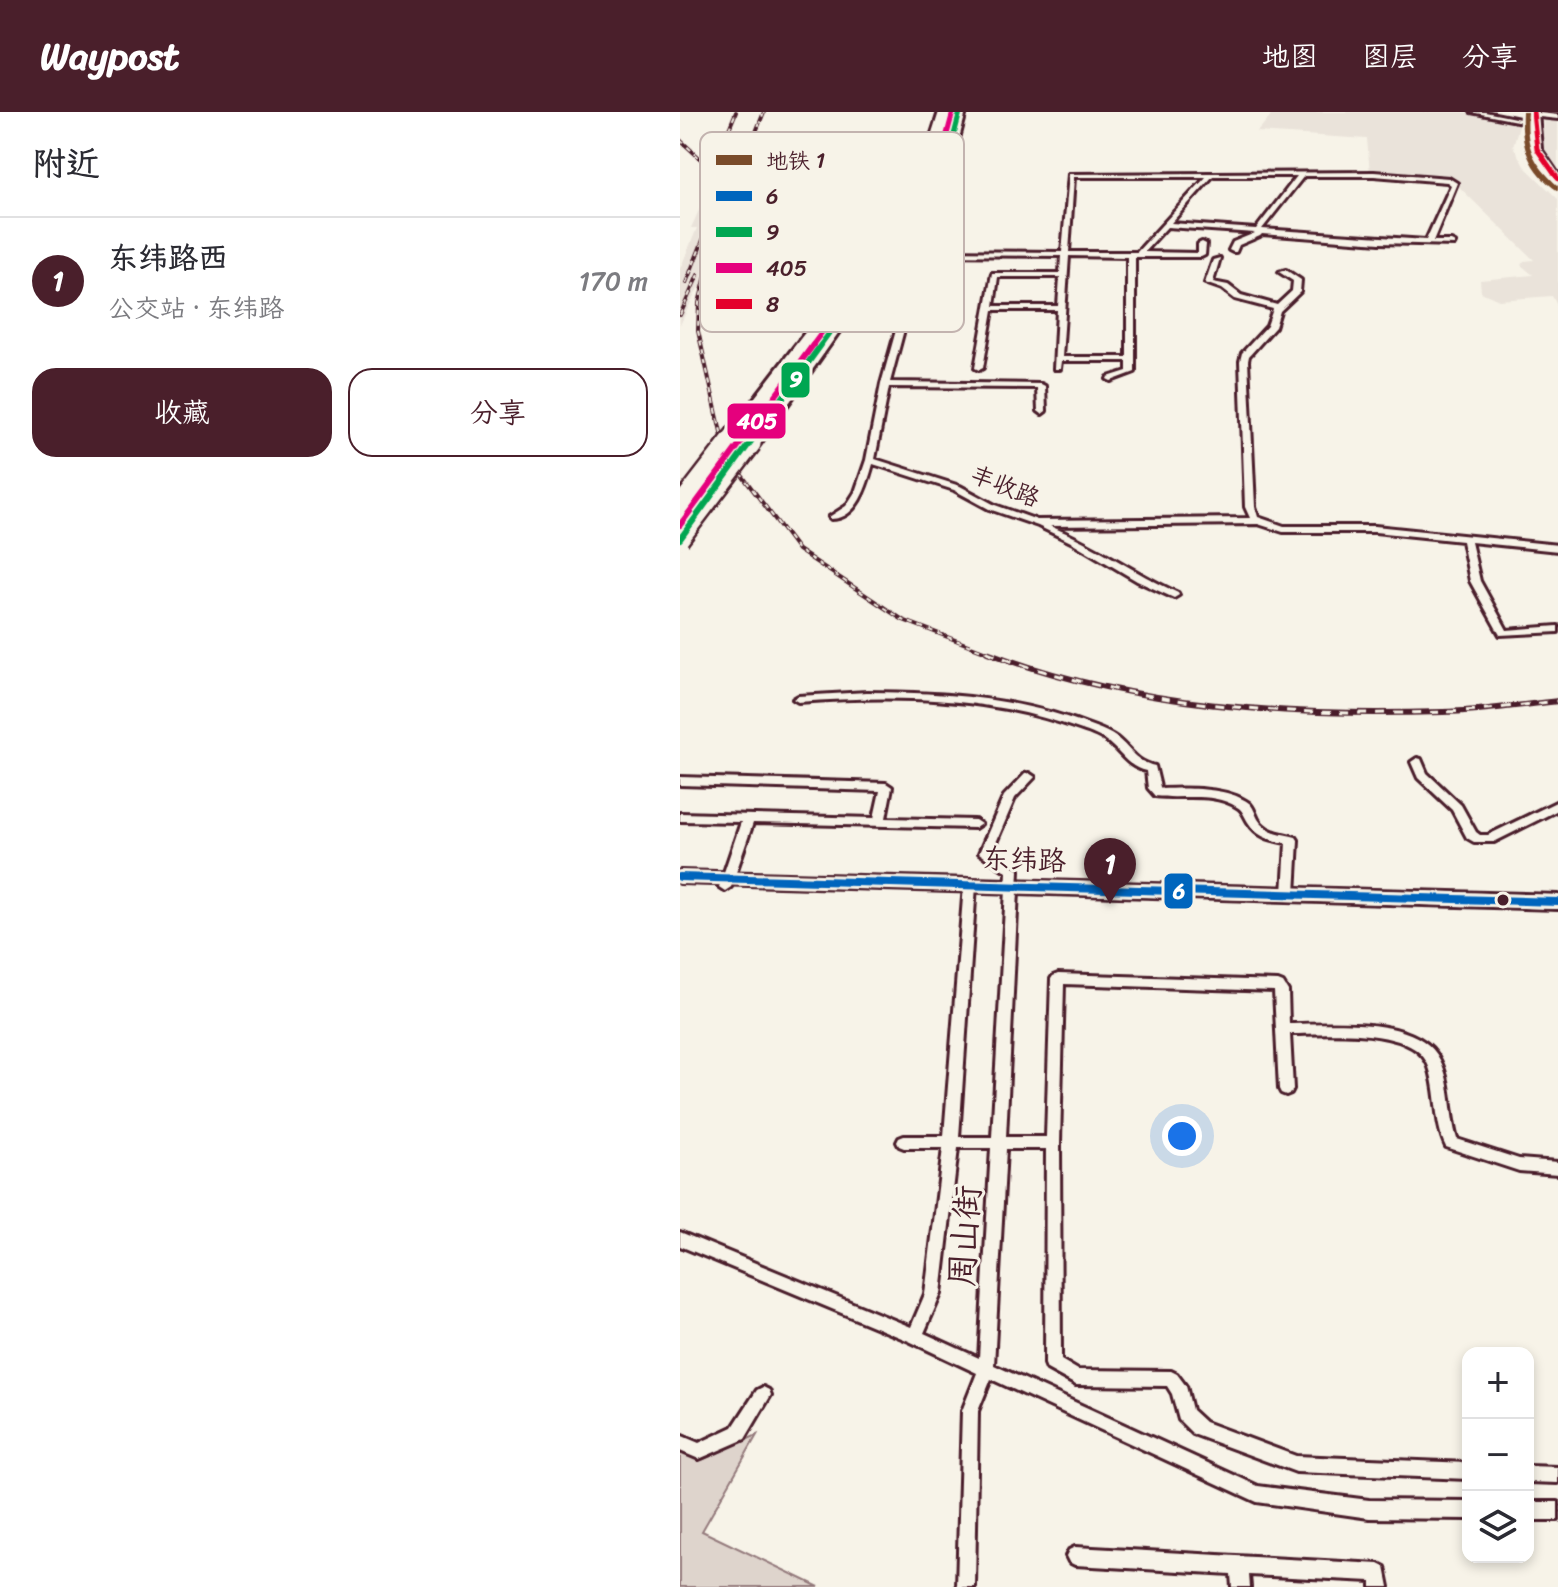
<!DOCTYPE html>
<html lang="zh">
<meta charset="utf-8">
<style>
:root{--surface:#fff;--page:#f7f7f7;--text:#2b2b33;--muted:#7c7c81;--line:#e1e1e2;--accent:#4a1f2b}
body{margin:0;font-family:Sriracha,"LXGW WenKai TC",sans-serif;background:var(--page);color:var(--text)}
.controls{position:absolute;right:24px;bottom:24px;display:grid;overflow:hidden;border-radius:16px;box-shadow:0 4px 12px #0003}
.controls button{width:72px;height:72px;display:grid;place-items:center;padding:0;border:0;border-bottom:2px solid var(--line);background:var(--surface);color:var(--text);font:40px sans-serif}
.you{position:absolute;left:502px;top:1024px;width:28px;height:28px;margin:-20px;border:6px solid #fff;border-radius:50%;background:#1a73e8;box-shadow:0 0 0 12px #1a73e833}
.badge{display:grid;place-items:center;width:52px;height:52px;border-radius:50%;background:var(--accent);color:#fff;font-size:26px;font-weight:700}
.pin{position:absolute;translate:-50% -66px;filter:drop-shadow(0 2px 4px #0008)}
.pin::after{content:'';position:absolute;top:42px;width:28px;height:24px;background:inherit;clip-path:polygon(0 0,100% 0,50% 100%)}
.list{margin:0;padding:0;list-style:none}
h2{display:flex;justify-content:space-between;align-items:center;height:104px;margin:0;padding:0 32px;font-size:34px}
h2 small{font-size:26px;font-weight:400;color:var(--muted)}
.list li{display:grid;grid-template-columns:52px 1fr auto;gap:24px;align-items:center;box-sizing:border-box;height:128px;padding:0 32px;border-top:2px solid var(--line)}
.list b{display:block;font-size:30px;white-space:nowrap}
.list p{margin:0;font-size:26px;white-space:nowrap;color:var(--muted)}
.list em{font-size:26px;font-style:normal;color:var(--muted)}
.actions{display:flex;gap:16px;padding:24px 32px}
.actions a{flex:1;padding:18px 0;border:2px solid var(--accent);border-radius:24px;text-align:center;font-size:28px;color:var(--accent)}
.actions .main{background:var(--accent);color:#fff}
.icon{flex:none;width:44px;height:44px;fill:none;stroke:currentColor;stroke-width:2;stroke-linecap:round;stroke-linejoin:round}
.map{position:relative;flex:none;width:878px;height:1475px;overflow:hidden}
header{display:flex;align-items:center;gap:48px;box-sizing:border-box;height:112px;padding:0 40px;background:var(--accent);color:#fff}
header strong{font-size:38px}
nav{display:flex;gap:44px;margin-inline-start:auto;font-size:28px}
main{display:flex}
aside{flex:1;background:var(--surface)}
.map>svg:first-child{display:block}
.built{fill:#eae3da}
.green{fill:#ded4cc;stroke:#947a7c;stroke-width:2}
.lines{fill:none;stroke-linecap:round;stroke-linejoin:round}
.minor-casing{stroke:#4a1f2b;stroke-width:6}
.tertiary-casing{stroke:#4a1f2b;stroke-width:6}
.secondary-casing{stroke:#4a1f2b;stroke-width:6}
.trunk-casing{stroke:#4a1f2b;stroke-width:6}
.minor{fill:#f7f3e8;fill-rule:evenodd}
.tertiary{fill:#f7f3e8;fill-rule:evenodd}
.secondary{fill:#f7f3e8;fill-rule:evenodd}
.trunk{fill:#f7f3e8;fill-rule:evenodd}
.rail-far1-casing{stroke:#4a1f2b;stroke-width:4}
.rail-casing{stroke:#4a1f2b;stroke-width:6}
.rail-far1{stroke:#f7f3e8;stroke-width:2;stroke-dasharray:5;stroke-linecap:butt}
.rail{stroke:#f7f3e8;stroke-width:3;stroke-dasharray:9;stroke-linecap:butt}
.trunk-bridge-casing{stroke:#4a1f2b;stroke-width:22;stroke-linecap:butt}
.trunk-bridge{stroke:#f7f3e8;stroke-width:17}
.bus-1-casing{stroke:#f7f3e8;stroke-width:14}
.bus-2-far1-casing{stroke:#f7f3e8;stroke-width:8}
.bus-2-casing{stroke:#f7f3e8;stroke-width:11}
.bus-3-far1-casing{stroke:#f7f3e8;stroke-width:8}
.bus-3-casing{stroke:#f7f3e8;stroke-width:11}
.bus-4-casing{stroke:#f7f3e8;stroke-width:8}
.bus-1{stroke:#0065bd;stroke-width:8}
.bus-2-far1{stroke:#00a651;stroke-width:5}
.bus-2{stroke:#00a651;stroke-width:6}
.bus-3-far1{stroke:#e5007d;stroke-width:5}
.bus-3{stroke:#e5007d;stroke-width:6}
.bus-4{stroke:#e4002b;stroke-width:5}
.metro-1-casing{stroke:#f7f3e8;stroke-width:6}
.metro-1{fill:#7a4b2a;fill-rule:evenodd}
.bus-dot{fill:#4a1f2b;stroke:#f7f3e8;stroke-width:3}
.labels{text-anchor:middle;stroke-width:6;stroke-linejoin:round;paint-order:stroke}
.far-street-label{font-size:24px;fill:#4a1f2b;stroke:#f7f3e8}
.street-label{font-size:28px;fill:#4a1f2b;stroke:#f7f3e8}
.near-street-label{font-size:34px;fill:#4a1f2b;stroke:#f7f3e8}
.key{fill:#f7f3e8;stroke:#c3b3af;stroke-width:2}
.key-label{font-size:22px;fill:#4a1f2b}
.line-badge{stroke:#f7f3e8;stroke-width:3}
.badge-label{font-size:22px;text-anchor:middle;font-weight:bold;fill:#fff}
</style>
<header>
<strong>Waypost</strong>
<nav><a>地图</a><a>图层</a><a>分享</a></nav>
</header>
<main>
<aside>
<h2>附近<small></small></h2>
<ul class="list">
<li><span class="badge">1</span><div><b>东纬路西</b><p>公交站 · 东纬路</p></div><em>170 m</em></li>
</ul>
<div class="actions"><a class="main">收藏</a><a>分享</a></div>
</aside>
<div class="map">
<svg width="878" height="1475" viewBox="0 0 878 1475">
<rect width="100%" height="100%" fill="#f7f3e8"/>
<filter id="ink" filterUnits="userSpaceOnUse"><feTurbulence type="fractalNoise" baseFrequency=".0125" numOctaves="2"/><feDisplacementMap in="SourceGraphic" scale="16" xChannelSelector="R" yChannelSelector="G"/><feConvolveMatrix kernelMatrix="1 2 1 2 8 2 1 2 1" color-interpolation-filters="sRGB"/></filter>
<g filter="url(#ink)">
<path class="built" d="M594 0H791L840 10 833 34 844 54 878 87V195L872 184 819 188 801 180 800 168 853 163 841 153 844 149 854 148 770 66 690 61 687 27 577 20Z
M865 5 878 6V60L864 45 860 34Z
M42 44H82L64 103 59 171 18 176 0 213V157L17 116H11L26 83V65L22 55 37 52Z"/>
<path class="green" d="M77 1323 22 1419 139 1475H0V1340L22 1348Z"/>
<g class="lines">
<g class="minor-casing">
<path id="minor" d="M791 0H805L855 10 852 12Z
M694 60 769 66 777 71 753 129H771L775 131 774 133 700 131 582 122 580 124 559 133 556 140H553L549 138 553 130 575 121 487 115 464 140 518 141V132L522 130 526 132 525 143 521 145H455V260L431 269 427 267 428 265 447 259V249H381L380 257H374L377 198H313L303 256 299 258 295 256 312 161H380L381 144 244 143 210 270 361 272 365 274 366 299 362 302 358 299 357 276 209 275 195 347 280 374 315 393 357 408 570 406 565 395 560 249 562 241 587 214 593 197 555 187 542 177 525 171 533 148 540 146 533 170 548 173 561 183 597 193 612 179 613 169 599 160 606 158 621 168 620 180 600 199 595 215 569 244 568 249 575 395 578 405 604 414H695L878 433V439L791 430 800 469 827 518 878 514V520L820 523 790 469 782 429 695 420H603L578 412 370 414C415 432 454 461 498 481L499 483 494 486 457 469 393 431 358 414 309 397 274 378 193 352C187 373 178 407 151 407L149 405 166 394 175 380 186 348 201 272 237 143 197 140 193 138 197 136 238 139 255 81V65L260 66 261 81 246 139 382 140 389 62ZM533 64H617L576 117 491 111ZM624 64H694L767 70 771 73 746 128 582 117ZM394 65H526L457 140H389ZM389 144 447 145V245H382ZM318 165H380L378 194H314Z
M187 580C264 580 342 586 415 615 423 618 430 621 437 626 452 638 454 649 475 654L480 675 482 677C506 676 548 675 569 691 573 694 575 701 578 707 587 721 601 721 616 725L618 728 615 782 609 786 603 782 606 731C590 728 577 725 568 710 564 704 563 698 557 695 532 679 502 688 475 684L468 676 466 659C449 655 444 645 432 634 423 625 411 621 399 617 310 584 212 583 118 590L113 587 118 584Z
M737 646 741 647 747 661 781 693 796 720 800 723H808L878 689V698L814 730H794L787 726 772 698 738 666 731 650Z
M349 661 355 665 335 686 312 740 339 758 326 1025H366L371 867 373 864 378 862 598 869 603 871 608 879 609 912C651 912 739 903 760 948 772 972 769 1001 777 1027L839 1047 878 1050V1062L839 1059 766 1035C754 1010 758 981 749 955 735 913 645 922 610 922L613 977 611 981 606 983 601 981 599 977 594 879 384 872 380 1031 381 1248 398 1258 491 1259 497 1262 506 1274 512 1298 525 1310 616 1344 788 1351V1367L616 1360 513 1322 499 1308 492 1282 487 1274 396 1273 367 1257 365 1252 366 1037H326L314 1253 578 1374 689 1388 788 1389V1407L689 1406 577 1390 311 1267 298 1299 295 1475H277L282 1299 297 1261 229 1229 0 1134V1120L231 1215 245 1182 263 1036H224L219 1034 217 1030 219 1026 224 1024H264L284 773 290 769 296 773 279 1025H312L327 760 299 741 324 684 345 662ZM278 1036H311L299 1246 244 1221 261 1182Z
M0 665 206 671 212 675 206 706 295 708 301 712 295 716 73 711 51 775 45 779 39 775 61 710 0 709V701L194 706 200 679 0 673Z
M83 1275 89 1278 91 1283 65 1327 19 1347 0 1339V1323L19 1331 53 1315 77 1278Z
M848 1354 878 1355V1371L848 1370Z
M848 1390H878V1408H848Z
M395 1435 699 1452 705 1455 709 1475H691V1469L569 1463 570 1475H552L551 1462 395 1453 389 1450 386 1444 389 1438Z"/>
</g>
<g class="tertiary-casing">
<path id="tertiary" d="M850 0 878 3V7L850 4Z"/>
</g>
<g class="secondary-casing">
<path id="secondary" d="M848 0H858L861 37 878 62V70C852 56 846 27 848 0Z
M0 759 878 783V797L0 771Z"/>
</g>
<g class="trunk-casing">
<path id="trunk" d="M259 0H271L253 56 247 60 241 56Z
M274 0H286L275 42 247 95 78 335H66V329L235 95 263 42Z
M156 186 163 190 67 317H55V311L151 187Z"/>
</g>
<use href="#minor" class="minor"/>
<use href="#tertiary" class="tertiary"/>
<use href="#secondary" class="secondary"/>
<use href="#trunk" class="trunk"/>
<g class="rail-far1-casing">
<path id="rail-far1" d="M84 0 41 107 19 191 18 219 46 342 118 438 223 508 312 542
M0 28 24 50 31 70
M22 113 34 53 56 0
M6 171 31 108
M0 203 18 163"/>
</g>
<g class="rail-casing">
<path id="rail" d="M307 540C450 595 612 605 763 600 801 599 840 593 878 589"/>
</g>
<use href="#rail-far1" class="rail-far1"/>
<use href="#rail" class="rail"/>
<g class="trunk-bridge-casing">
<path id="trunk-bridge" d="M0 393 61 314
M0 427 72 332"/>
</g>
<use href="#trunk-bridge" class="trunk-bridge"/>
<g class="bus-1-casing">
<path id="bus-1" d="M0 765 878 790"/>
</g>
<g class="bus-2-far1-casing">
<path id="bus-2-far1" d="M139 235 241 95 269 42 280 0"/>
</g>
<g class="bus-2-casing">
<path id="bus-2" d="M0 427 141 233"/>
</g>
<g class="bus-3-far1-casing">
<path id="bus-3-far1" d="M131 235 235 95 260 48 273 0"/>
</g>
<g class="bus-3-casing">
<path id="bus-3" d="M0 413 133 233"/>
</g>
<g class="bus-4-casing">
<path id="bus-4" d="M853 0 857 37 878 67"/>
</g>
<use href="#bus-1" class="bus-1"/>
<use href="#bus-2-far1" class="bus-2-far1"/>
<use href="#bus-2" class="bus-2"/>
<use href="#bus-3-far1" class="bus-3-far1"/>
<use href="#bus-3" class="bus-3"/>
<use href="#bus-4" class="bus-4"/>
<g class="metro-1-casing">
<path id="metro-1" d="M842 0H848C845 34 853 51 878 74V79C849 59 840 34 842 0Z"/>
</g>
<use href="#metro-1" class="metro-1"/>
</g>
</g>
<circle class="bus-dot" cx="823" cy="788" r="7"/>
<g class="labels">
<g class="far-street-label">
<text transform="translate(325 374) rotate(22)" y="8">丰收路</text>
</g>
<g class="street-label">
<text transform="translate(344 747) rotate(2)" y="10">东纬路</text>
</g>
<g class="near-street-label">
<text transform="translate(284 1124) rotate(-86)" y="12">周山街</text>
</g>
</g>
<rect x="20" y="20" width="264" height="200" rx="12" class="key"/>
<rect x="36" y="43" width="36" height="10" fill="#7a4b2a"/>
<rect x="36" y="79" width="36" height="10" fill="#0065bd"/>
<rect x="36" y="115" width="36" height="10" fill="#00a651"/>
<rect x="36" y="151" width="36" height="10" fill="#e5007d"/>
<rect x="36" y="187" width="36" height="10" fill="#e4002b"/>
<g class="key-label">
<text x="86" y="56">地铁 1</text>
<text x="86" y="92">6</text>
<text x="86" y="128">9</text>
<text x="86" y="164">405</text>
<text x="86" y="200">8</text>
</g>
<g class="line-badge">
<rect x="100" y="249" width="31" height="38" rx="8" fill="#00a651"/>
<rect x="46" y="290" width="61" height="38" rx="8" fill="#e5007d"/>
<rect x="483" y="760" width="31" height="38" rx="8" fill="#0065bd"/>
</g>
<g class="badge-label">
<text x="116" y="275">9</text>
<text x="77" y="317">405</text>
<text x="499" y="787">6</text>
</g>
</svg>
<div class="controls">
<button>+</button>
<button>−</button>
<button><svg class="icon" aria-label="layers" viewBox="0 0 24 24"><path d="M12 4l9 5-9 5-9-5zM3 14l9 5 9-5"/></svg></button>
</div>
<div class="you"></div>
<div class="pin badge" style="left:430px;top:792px">1</div>
</div>
</main>
